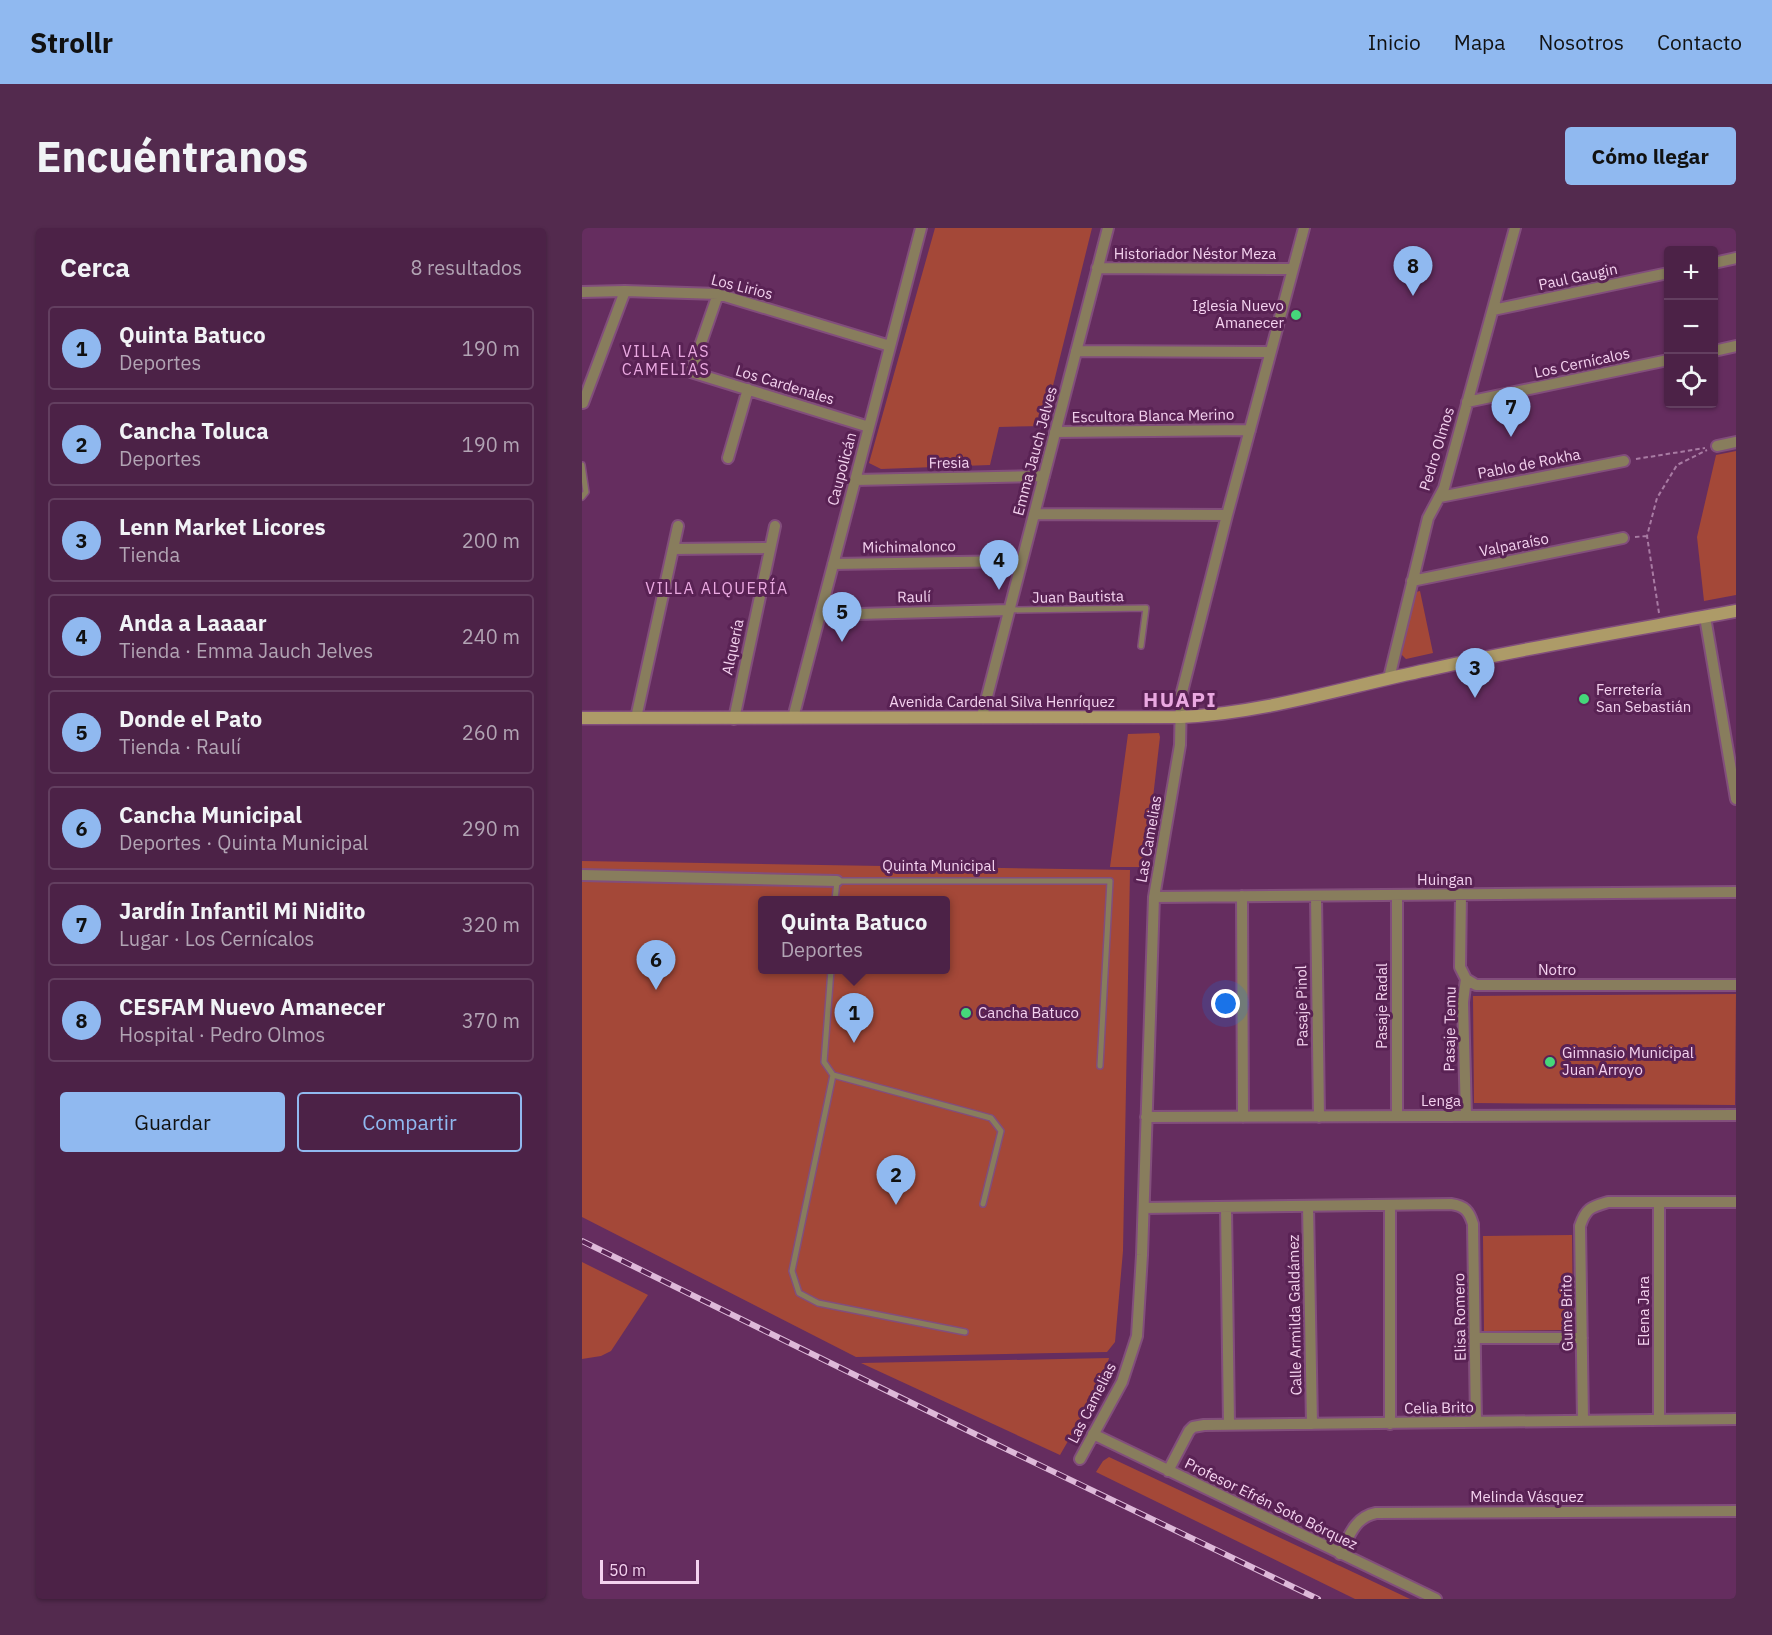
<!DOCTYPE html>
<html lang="es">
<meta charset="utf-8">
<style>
:root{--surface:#4c2247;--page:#532a4e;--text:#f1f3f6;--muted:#b2a4b4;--line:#633f60;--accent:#90b9f0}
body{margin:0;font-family:"IBM Plex Sans",sans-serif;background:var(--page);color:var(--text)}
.controls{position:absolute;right:18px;top:18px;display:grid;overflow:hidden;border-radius:6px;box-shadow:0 2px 4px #0004}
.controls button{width:54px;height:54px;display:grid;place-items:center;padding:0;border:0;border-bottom:2px solid var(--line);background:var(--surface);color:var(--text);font:30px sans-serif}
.scale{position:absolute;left:18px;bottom:15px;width:99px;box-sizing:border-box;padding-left:6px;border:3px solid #f4d2ef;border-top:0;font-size:16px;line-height:21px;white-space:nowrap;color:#f4d2ef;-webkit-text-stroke:4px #592254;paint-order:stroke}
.you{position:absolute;left:644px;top:776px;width:21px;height:21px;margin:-15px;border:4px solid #fff;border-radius:50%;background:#1a73e8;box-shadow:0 0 0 9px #1a73e833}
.badge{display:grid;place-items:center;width:39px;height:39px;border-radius:50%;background:var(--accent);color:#111;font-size:20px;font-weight:700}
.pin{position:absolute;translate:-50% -50px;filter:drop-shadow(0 2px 3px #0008)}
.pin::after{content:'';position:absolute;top:32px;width:21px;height:18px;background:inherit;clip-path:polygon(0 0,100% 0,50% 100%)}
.popup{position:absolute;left:176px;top:668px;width:192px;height:78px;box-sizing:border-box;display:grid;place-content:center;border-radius:6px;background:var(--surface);filter:drop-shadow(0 2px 4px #0005);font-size:20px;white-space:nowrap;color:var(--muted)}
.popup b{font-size:22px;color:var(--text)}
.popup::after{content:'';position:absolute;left:50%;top:100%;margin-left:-12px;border:12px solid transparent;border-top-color:var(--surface)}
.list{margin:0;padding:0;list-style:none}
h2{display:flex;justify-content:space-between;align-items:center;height:78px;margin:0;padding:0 24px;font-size:26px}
h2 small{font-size:20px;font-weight:400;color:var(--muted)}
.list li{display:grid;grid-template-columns:39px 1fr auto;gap:18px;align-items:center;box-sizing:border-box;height:84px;margin:0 12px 12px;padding:0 12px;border:2px solid var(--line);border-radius:6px}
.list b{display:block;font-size:22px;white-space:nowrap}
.list p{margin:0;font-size:20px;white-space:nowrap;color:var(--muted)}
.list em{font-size:20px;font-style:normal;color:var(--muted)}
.actions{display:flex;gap:12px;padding:18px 24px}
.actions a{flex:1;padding:14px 0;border:2px solid var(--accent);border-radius:6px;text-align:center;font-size:21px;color:var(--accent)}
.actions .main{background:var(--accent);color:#111}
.icon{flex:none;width:33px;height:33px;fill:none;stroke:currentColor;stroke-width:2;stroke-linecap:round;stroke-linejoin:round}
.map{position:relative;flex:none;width:1154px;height:1371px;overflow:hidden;border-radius:6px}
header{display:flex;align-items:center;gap:36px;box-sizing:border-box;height:84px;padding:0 30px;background:var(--accent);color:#111}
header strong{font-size:28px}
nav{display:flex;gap:33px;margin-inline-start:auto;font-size:21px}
.intro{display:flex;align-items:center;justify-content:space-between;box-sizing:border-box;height:144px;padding:0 36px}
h1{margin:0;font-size:42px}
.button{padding:15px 27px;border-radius:6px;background:var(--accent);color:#111;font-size:21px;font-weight:700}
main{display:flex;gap:36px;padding:0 36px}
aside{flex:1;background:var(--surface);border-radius:6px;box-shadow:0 2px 4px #0004}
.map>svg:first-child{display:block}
.green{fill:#a44838;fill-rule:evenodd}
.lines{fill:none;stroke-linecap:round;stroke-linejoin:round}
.lane-casing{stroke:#824e7c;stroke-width:8}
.street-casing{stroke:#824e7c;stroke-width:14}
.secondary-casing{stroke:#824e7c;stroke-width:15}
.path{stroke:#a87ba3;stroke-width:2;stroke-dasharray:4.5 3;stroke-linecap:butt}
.lane{stroke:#887d5d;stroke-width:5}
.street{stroke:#887d5d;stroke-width:10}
.secondary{stroke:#ad9b68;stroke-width:12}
.rail-casing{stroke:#deb9d9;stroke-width:6}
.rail{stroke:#592254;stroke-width:4;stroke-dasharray:11;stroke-linecap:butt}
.poi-dot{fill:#45d77a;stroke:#592254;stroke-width:2}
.labels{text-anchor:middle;stroke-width:6;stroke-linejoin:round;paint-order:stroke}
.street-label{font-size:15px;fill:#f4d2ef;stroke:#592254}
.poi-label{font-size:15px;fill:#f4d2ef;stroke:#592254;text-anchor:start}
.neighbourhood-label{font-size:16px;letter-spacing:1.5px;fill:#eaa9e1;stroke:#592254}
.district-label{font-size:21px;font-weight:bold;letter-spacing:1.5px;fill:#eaa9e1;stroke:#592254}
</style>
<header>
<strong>Strollr</strong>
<nav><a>Inicio</a><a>Mapa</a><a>Nosotros</a><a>Contacto</a></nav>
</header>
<div class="intro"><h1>Encuéntranos</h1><a class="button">Cómo llegar</a></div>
<main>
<aside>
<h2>Cerca<small>8 resultados</small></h2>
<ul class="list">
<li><span class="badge">1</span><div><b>Quinta Batuco</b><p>Deportes</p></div><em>190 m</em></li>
<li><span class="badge">2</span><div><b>Cancha Toluca</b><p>Deportes</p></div><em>190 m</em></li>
<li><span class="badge">3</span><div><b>Lenn Market Licores</b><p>Tienda</p></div><em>200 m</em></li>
<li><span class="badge">4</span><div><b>Anda a Laaaar</b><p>Tienda · Emma Jauch Jelves</p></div><em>240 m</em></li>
<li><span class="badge">5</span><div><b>Donde el Pato</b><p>Tienda · Raulí</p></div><em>260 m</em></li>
<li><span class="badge">6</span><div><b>Cancha Municipal</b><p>Deportes · Quinta Municipal</p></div><em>290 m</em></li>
<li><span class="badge">7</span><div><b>Jardín Infantil Mi Nidito</b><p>Lugar · Los Cernícalos</p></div><em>320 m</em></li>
<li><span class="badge">8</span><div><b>CESFAM Nuevo Amanecer</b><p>Hospital · Pedro Olmos</p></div><em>370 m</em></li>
</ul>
<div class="actions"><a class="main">Guardar</a><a>Compartir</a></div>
</aside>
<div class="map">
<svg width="1154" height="1371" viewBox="0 0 1154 1371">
<rect width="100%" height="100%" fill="#652d5f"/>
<path class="green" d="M353 0H510L461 198 417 199 408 237 299 241 287 235Z
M1154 223V367L1122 373 1115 309 1134 227Z
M838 363 851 425 824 431 819 426 834 364Z
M577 505 578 509 563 639H528L546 506Z
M0 633 548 642 541 1023 533 1114 525 1124 274 1129 0 989ZM180 672H364V742H180Z
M1154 766 1153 877 892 875 891 768Z
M990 1007 991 1102 902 1103 901 1008Z
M0 1034 66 1067 29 1123 19 1128 0 1131Z
M527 1130 520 1154 478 1227 279 1135Z
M527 1229 828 1371H773L514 1244 521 1233Z"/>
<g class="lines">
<g class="lane-casing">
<path id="lane" d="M0 237 4 264 0 269
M427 382 564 380 559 418
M253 672 255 653H528L518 838
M249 742 242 834 251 847 409 890 419 903 401 976
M251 847 210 1043 217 1065 236 1075 383 1104"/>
</g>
<g class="street-casing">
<path id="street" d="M1132 35 1154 30
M515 40 710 41
M0 64 43 63 136 66 308 118
M136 66 109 144 287 199
M911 82 1086 45
M494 123 688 124
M1132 123 1154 118
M885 174 1086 132
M1 175 43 63
M473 204 668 202
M1135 218 1154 214
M146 230 166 161
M273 252 462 248
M858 269 1042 233
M452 286 645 287
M91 321 188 320
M251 336 440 333
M830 353 1041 310
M238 387 427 382
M1123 389 1154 571
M807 450 846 290 862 260 933 0
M400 488 526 0
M54 490 96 298
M211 490 339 0
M152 491 193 298
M0 647 255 653
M879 666 878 739 884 751 894 757H1154
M815 667V888
M660 668 661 889
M734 668 737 889
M572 669 1154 664
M884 888 881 774 884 751
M564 889 1154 887
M1077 974V1192
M808 977V1196
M726 978 730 1196
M644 979 647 1196
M562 980 869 976C883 978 887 983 891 996L894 1194
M893 1110H1000
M1001 1192 998 998C1004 980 1009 979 1026 974H1154
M511 1206 854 1371
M498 1231 540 1154 555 1108 560 1027 572 669 598 517 599 468 645 287 722 0
M586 1243 607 1203 611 1199 622 1197 1154 1191
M758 1326C767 1308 773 1289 794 1285L1154 1283"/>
</g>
<g class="secondary-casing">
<path id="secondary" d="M0 490 599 489C683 485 763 459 845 442 947 419 1051 402 1154 383"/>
</g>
<path class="path" d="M1054 231 1123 220
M1053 309 1065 308
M1077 385 1065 308 1075 270 1095 237 1125 222"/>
<use href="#lane" class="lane"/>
<use href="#street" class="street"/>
<use href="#secondary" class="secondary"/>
<g class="rail-casing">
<path id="rail" d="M0 1013 395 1207 736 1371"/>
</g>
<use href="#rail" class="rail"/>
</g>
<g class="poi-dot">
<circle cx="714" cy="87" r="6"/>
<circle cx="1002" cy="471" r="6"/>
<circle cx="384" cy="785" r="6"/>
<circle cx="968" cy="834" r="6"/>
</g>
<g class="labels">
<g class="street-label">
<text x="613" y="31">Historiador Néstor Meza</text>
<text transform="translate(996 49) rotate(-12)" y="5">Paul Gaugin</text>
<text transform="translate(160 59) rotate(14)" y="5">Los Lirios</text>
<text transform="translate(1000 135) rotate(-12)" y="5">Los Cernícalos</text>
<text transform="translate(203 157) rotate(17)" y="5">Los Cardenales</text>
<text transform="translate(571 188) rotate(-1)" y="5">Escultora Blanca Merino</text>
<text transform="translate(855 221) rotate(-73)" y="5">Pedro Olmos</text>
<text transform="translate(453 223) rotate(-75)" y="5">Emma Jauch Jelves</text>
<text transform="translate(367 235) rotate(-1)" y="5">Fresia</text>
<text transform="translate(947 236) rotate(-11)" y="5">Pablo de Rokha</text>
<text transform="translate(260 241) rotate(-75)" y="5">Caupolicán</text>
<text transform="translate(932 317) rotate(-11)" y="5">Valparaíso</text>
<text transform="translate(327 319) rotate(-1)" y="5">Michimalonco</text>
<text transform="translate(332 369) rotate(-1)" y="5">Raulí</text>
<text transform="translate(496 369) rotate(-1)" y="5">Juan Bautista</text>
<text transform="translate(151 419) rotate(-78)" y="5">Alquería</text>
<text x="420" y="479">Avenida Cardenal Silva Henríquez</text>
<text transform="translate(567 611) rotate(-80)" y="5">Las Camelias</text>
<text x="357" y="643">Quinta Municipal</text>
<text x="863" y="657">Huingan</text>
<text x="975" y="747">Notro</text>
<text transform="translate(720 778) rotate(-91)" y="5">Pasaje Pinol</text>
<text transform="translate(800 778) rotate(-90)" y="5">Pasaje Radal</text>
<text transform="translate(868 801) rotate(-89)" y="5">Pasaje Temu</text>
<text x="859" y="878">Lenga</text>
<text transform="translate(1062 1083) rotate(-90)" y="5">Elena Jara</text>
<text transform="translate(985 1085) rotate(-91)" y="5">Gume Brito</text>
<text transform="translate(713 1087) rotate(-91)" y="5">Calle Armilda Galdámez</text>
<text transform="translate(878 1089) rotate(-91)" y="5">Elisa Romero</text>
<text transform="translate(510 1175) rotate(-63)" y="5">Las Camelias</text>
<text transform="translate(857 1180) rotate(-1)" y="5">Celia Brito</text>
<text x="945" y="1274">Melinda Vásquez</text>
<text transform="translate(689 1276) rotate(26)" y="5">Profesor Efrén Soto Bórquez</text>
</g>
<g class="poi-label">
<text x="702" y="83" text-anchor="end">Iglesia Nuevo<tspan x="702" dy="17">Amanecer</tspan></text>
<text x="1014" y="467">Ferretería<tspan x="1014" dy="17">San Sebastián</tspan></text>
<text x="396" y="790">Cancha Batuco</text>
<text x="980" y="830">Gimnasio Municipal<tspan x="980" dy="17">Juan Arroyo</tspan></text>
</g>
<g class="neighbourhood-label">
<text x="84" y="129">VILLA LAS<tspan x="84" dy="18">CAMELIAS</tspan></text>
<text x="135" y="366">VILLA ALQUERÍA</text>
</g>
<g class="district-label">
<text x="598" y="479">HUAPI</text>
</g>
</g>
</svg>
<div class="controls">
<button>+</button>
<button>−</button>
<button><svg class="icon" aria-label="locate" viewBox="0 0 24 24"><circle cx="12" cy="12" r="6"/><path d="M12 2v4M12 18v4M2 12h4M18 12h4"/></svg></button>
</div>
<div class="scale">50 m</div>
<div class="you"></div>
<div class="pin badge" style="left:272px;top:815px">1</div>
<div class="popup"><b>Quinta Batuco</b>Deportes</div>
<div class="pin badge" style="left:314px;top:977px">2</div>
<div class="pin badge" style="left:893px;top:470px">3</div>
<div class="pin badge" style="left:417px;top:362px">4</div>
<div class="pin badge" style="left:260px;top:414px">5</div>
<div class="pin badge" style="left:74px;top:762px">6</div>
<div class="pin badge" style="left:929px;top:209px">7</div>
<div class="pin badge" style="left:831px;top:68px">8</div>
</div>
</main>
